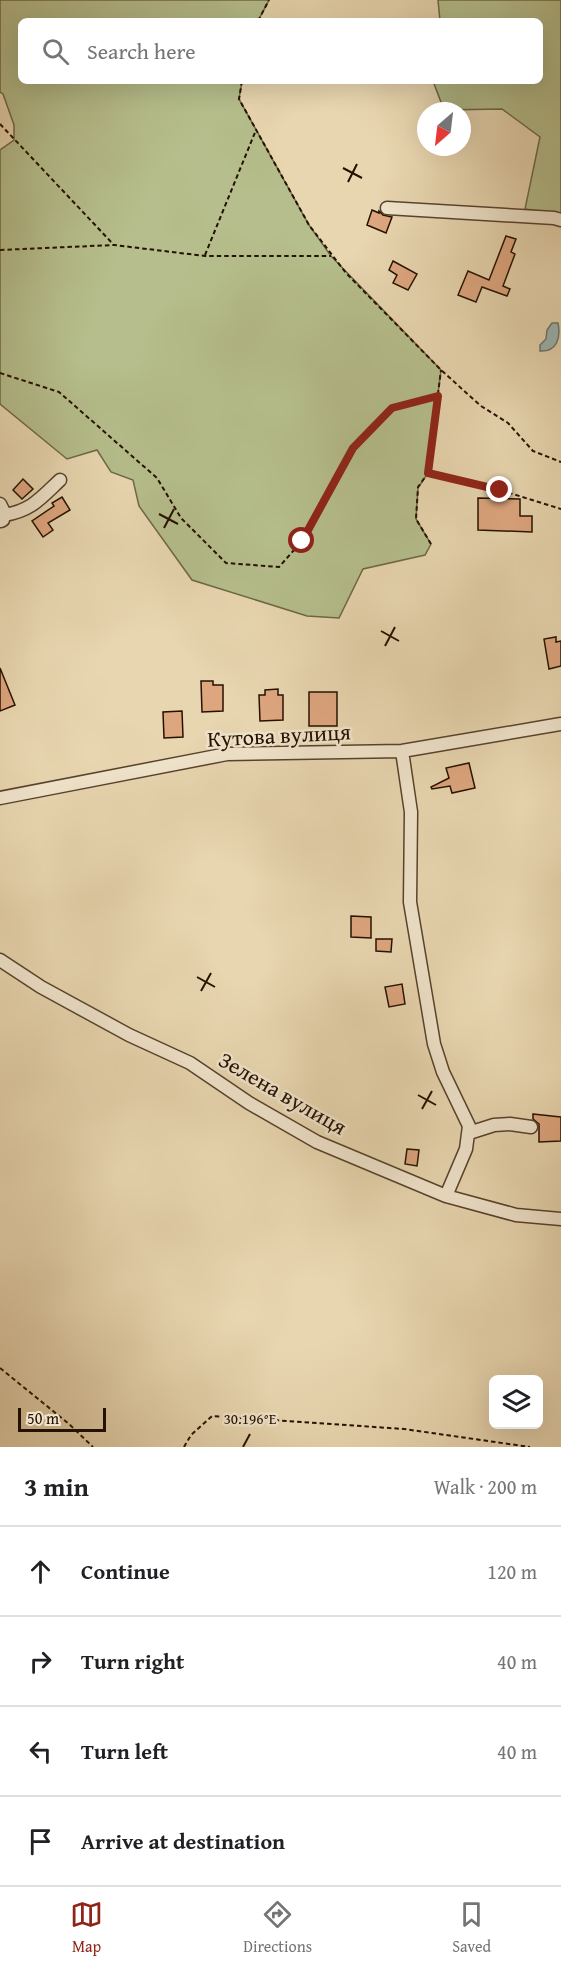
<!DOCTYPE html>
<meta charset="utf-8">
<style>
:root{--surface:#fff;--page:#f6f6f6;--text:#202124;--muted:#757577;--line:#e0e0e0;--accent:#8f2418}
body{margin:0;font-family:"Gentium Book Plus",serif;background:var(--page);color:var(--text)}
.controls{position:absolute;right:18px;bottom:18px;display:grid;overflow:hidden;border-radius:9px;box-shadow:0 6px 24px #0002}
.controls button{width:54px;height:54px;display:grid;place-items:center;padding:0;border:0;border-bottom:2px solid var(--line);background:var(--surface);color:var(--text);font:30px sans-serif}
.compass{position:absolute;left:417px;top:102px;width:54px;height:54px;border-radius:50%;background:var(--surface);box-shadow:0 6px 24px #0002;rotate:208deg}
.scale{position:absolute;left:18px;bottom:15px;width:88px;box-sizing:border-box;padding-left:6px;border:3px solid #251100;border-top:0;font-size:16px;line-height:21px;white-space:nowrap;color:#251100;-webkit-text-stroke:4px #f0e4cc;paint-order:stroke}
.stop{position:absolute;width:18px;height:18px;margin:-14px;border:4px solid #8f2418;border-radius:50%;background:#fff}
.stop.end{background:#8f2418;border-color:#fff;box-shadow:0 2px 6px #0008}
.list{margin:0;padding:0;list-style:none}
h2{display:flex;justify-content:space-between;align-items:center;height:78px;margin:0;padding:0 24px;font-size:26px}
h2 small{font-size:20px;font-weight:400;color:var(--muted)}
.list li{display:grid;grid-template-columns:39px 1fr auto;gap:18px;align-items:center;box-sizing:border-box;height:90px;padding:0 24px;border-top:2px solid var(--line)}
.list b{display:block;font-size:22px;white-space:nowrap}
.list em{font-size:20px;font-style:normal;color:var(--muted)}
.icon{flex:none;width:33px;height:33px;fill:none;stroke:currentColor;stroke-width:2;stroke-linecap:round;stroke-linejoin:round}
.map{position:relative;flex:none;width:561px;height:1447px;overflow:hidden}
.search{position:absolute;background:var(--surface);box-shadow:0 6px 24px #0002;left:18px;right:18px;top:18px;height:66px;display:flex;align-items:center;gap:15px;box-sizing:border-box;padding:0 21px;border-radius:9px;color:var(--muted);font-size:22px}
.sheet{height:438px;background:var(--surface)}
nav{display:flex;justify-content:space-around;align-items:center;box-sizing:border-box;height:84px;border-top:2px solid var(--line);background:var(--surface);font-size:16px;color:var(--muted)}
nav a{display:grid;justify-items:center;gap:3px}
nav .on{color:var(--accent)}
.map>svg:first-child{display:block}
.green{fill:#b5be8c;stroke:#6d6846;stroke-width:1.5}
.water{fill:#9bb7b5;stroke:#6c756d;stroke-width:1.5}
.building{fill:#dea67f;stroke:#251100;stroke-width:1.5}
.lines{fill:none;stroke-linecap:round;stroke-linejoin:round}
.minor-casing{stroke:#56422c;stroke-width:15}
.path{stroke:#251100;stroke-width:2;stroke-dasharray:4.5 3;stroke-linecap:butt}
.minor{stroke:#f0e4cc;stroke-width:12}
.route{stroke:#8f2418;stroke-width:8}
.ticks{fill:none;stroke:#251100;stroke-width:2}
.labels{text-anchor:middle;stroke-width:5;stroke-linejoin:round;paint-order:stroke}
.street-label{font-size:22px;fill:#251100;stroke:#f0e4cc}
.ticks-label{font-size:15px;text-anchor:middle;fill:#251100;stroke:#f0e4cc;stroke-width:5;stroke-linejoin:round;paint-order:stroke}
</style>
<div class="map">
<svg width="561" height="1447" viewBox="0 0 561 1447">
<rect width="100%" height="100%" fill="#e8d6b0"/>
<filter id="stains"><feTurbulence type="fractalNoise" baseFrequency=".00333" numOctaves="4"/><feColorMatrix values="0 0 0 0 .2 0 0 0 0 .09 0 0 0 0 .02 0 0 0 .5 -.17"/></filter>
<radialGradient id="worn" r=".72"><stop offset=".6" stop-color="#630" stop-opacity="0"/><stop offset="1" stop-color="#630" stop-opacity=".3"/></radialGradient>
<path class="green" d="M0 0H269L258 21H21V81H242L239 99 309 225 331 256 441 370 428 473 418 488 416 519 431 544 425 555 363 569 339 618 307 616 192 580 139 506 133 480 111 472 97 450 67 459 0 404V150L14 140V125L3 94 0 92Z
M438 0H561V214L525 209 540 137 502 109 444 110 433 81H540V21H440Z"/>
<path class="water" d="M552 323H558C561 338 557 352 540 351V345L546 339 547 330Z"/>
<path class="building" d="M372 210 379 213V211L383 215 392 217 386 233 367 225Z
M506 236 516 239 511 252 515 254 503 286 510 289 507 296 482 287 476 302 458 295 468 271 489 280Z
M393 261 417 274 408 290 393 283 397 275 389 270Z
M23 479 33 489 22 499 13 490Z
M62 497 70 510 48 523 53 530 43 537 32 521 54 506 52 503Z
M478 498 520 499V516H532V532L478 530Z
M556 637V642L561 641V666L549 669 544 639Z
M0 668 15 705 0 711Z
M201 681H213V685H223V711L202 712Z
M278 689V695H283V720L260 721 259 695H265V690Z
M309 692H337V726H309Z
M182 711 183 737 164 738 163 712Z
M469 763 475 788 452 793 450 786 432 789 431 787 449 778 446 768Z
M351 916 371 917V938L351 937Z
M376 939H392L391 952 376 951Z
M402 984 405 1004 389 1007 385 987Z
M533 1114 561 1117V1141L539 1142V1124L533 1119Z
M407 1149 419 1150 417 1166 405 1164Z"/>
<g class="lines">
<g class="minor-casing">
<path id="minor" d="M387 208 554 218 561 220
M0 504 4 512 3 520 1 521
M4 515C31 511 41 498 60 480
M402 751 411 812 410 902 434 1044 443 1072 469 1126 466 1149 446 1196
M0 798 227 754 402 751 561 724
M0 960 41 987 129 1035 190 1063 249 1103 317 1142 446 1196 516 1215 561 1219
M469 1133 494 1125 510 1124 531 1127"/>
</g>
<path class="path" d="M258 21 269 0
M242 81 239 99 309 225 346 273 441 370 481 406 508 423 533 451 561 462
M0 124 113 244
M0 250 114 245 205 256H331
M205 255 256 130
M0 373 59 392 157 478 181 518 226 563 279 567 302 541 353 448 392 408 438 396
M428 473 500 490 561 509
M431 544 416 519 418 487 428 473 441 370
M0 1368 69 1424 93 1447
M184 1447 191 1435 212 1416 404 1429 530 1447"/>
<use href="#minor" class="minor"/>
</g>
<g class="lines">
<path class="route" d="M302 541 353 448 392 408 438 396 428 473 500 490"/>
</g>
<path class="ticks" d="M343 168 362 178M348 182 357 164M159 514 178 524M164 528 174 509M381 631 399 641M385 646 395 627M197 977 215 987M201 991 211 973M418 1095 436 1105M422 1109 432 1091M243 1447 250 1434"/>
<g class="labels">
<g class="street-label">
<text transform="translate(279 735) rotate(-3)" y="8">Кутова вулиця</text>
<text transform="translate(283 1093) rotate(30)" y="8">Зелена вулиця</text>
</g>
</g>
<g class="ticks-label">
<text x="250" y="1424">30.196°E</text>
</g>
<rect width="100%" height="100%" filter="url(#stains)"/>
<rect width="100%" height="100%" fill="url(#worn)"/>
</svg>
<div class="controls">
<button><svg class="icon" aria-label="layers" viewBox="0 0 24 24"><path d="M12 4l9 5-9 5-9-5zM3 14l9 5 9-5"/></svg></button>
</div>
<svg class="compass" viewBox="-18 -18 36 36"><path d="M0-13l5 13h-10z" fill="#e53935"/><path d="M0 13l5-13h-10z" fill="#757577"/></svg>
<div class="scale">50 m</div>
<div class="stop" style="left:302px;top:541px"></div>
<div class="stop end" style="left:500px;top:490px"></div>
<div class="search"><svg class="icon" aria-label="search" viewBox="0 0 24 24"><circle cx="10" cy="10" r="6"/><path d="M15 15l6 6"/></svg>Search here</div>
</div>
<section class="sheet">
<h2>3 min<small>Walk · 200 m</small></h2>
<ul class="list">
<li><svg class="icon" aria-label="ahead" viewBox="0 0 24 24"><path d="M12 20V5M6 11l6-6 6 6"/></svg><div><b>Continue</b></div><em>120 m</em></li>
<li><svg class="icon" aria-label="right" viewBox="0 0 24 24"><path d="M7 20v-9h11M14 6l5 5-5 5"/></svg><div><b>Turn right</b></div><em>40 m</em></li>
<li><svg class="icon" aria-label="left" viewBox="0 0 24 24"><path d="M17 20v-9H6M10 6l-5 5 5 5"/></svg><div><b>Turn left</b></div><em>40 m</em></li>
<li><svg class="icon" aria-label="arrive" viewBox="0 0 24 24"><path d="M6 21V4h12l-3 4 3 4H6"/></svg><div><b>Arrive at destination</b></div></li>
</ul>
</section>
<nav>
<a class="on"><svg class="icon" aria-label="map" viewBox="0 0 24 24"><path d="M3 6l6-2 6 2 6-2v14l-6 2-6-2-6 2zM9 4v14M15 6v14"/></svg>Map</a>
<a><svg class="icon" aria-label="directions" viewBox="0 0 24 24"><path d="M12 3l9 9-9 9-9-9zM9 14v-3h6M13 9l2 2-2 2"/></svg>Directions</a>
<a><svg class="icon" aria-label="saved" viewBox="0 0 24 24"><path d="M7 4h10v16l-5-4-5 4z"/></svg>Saved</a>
</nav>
